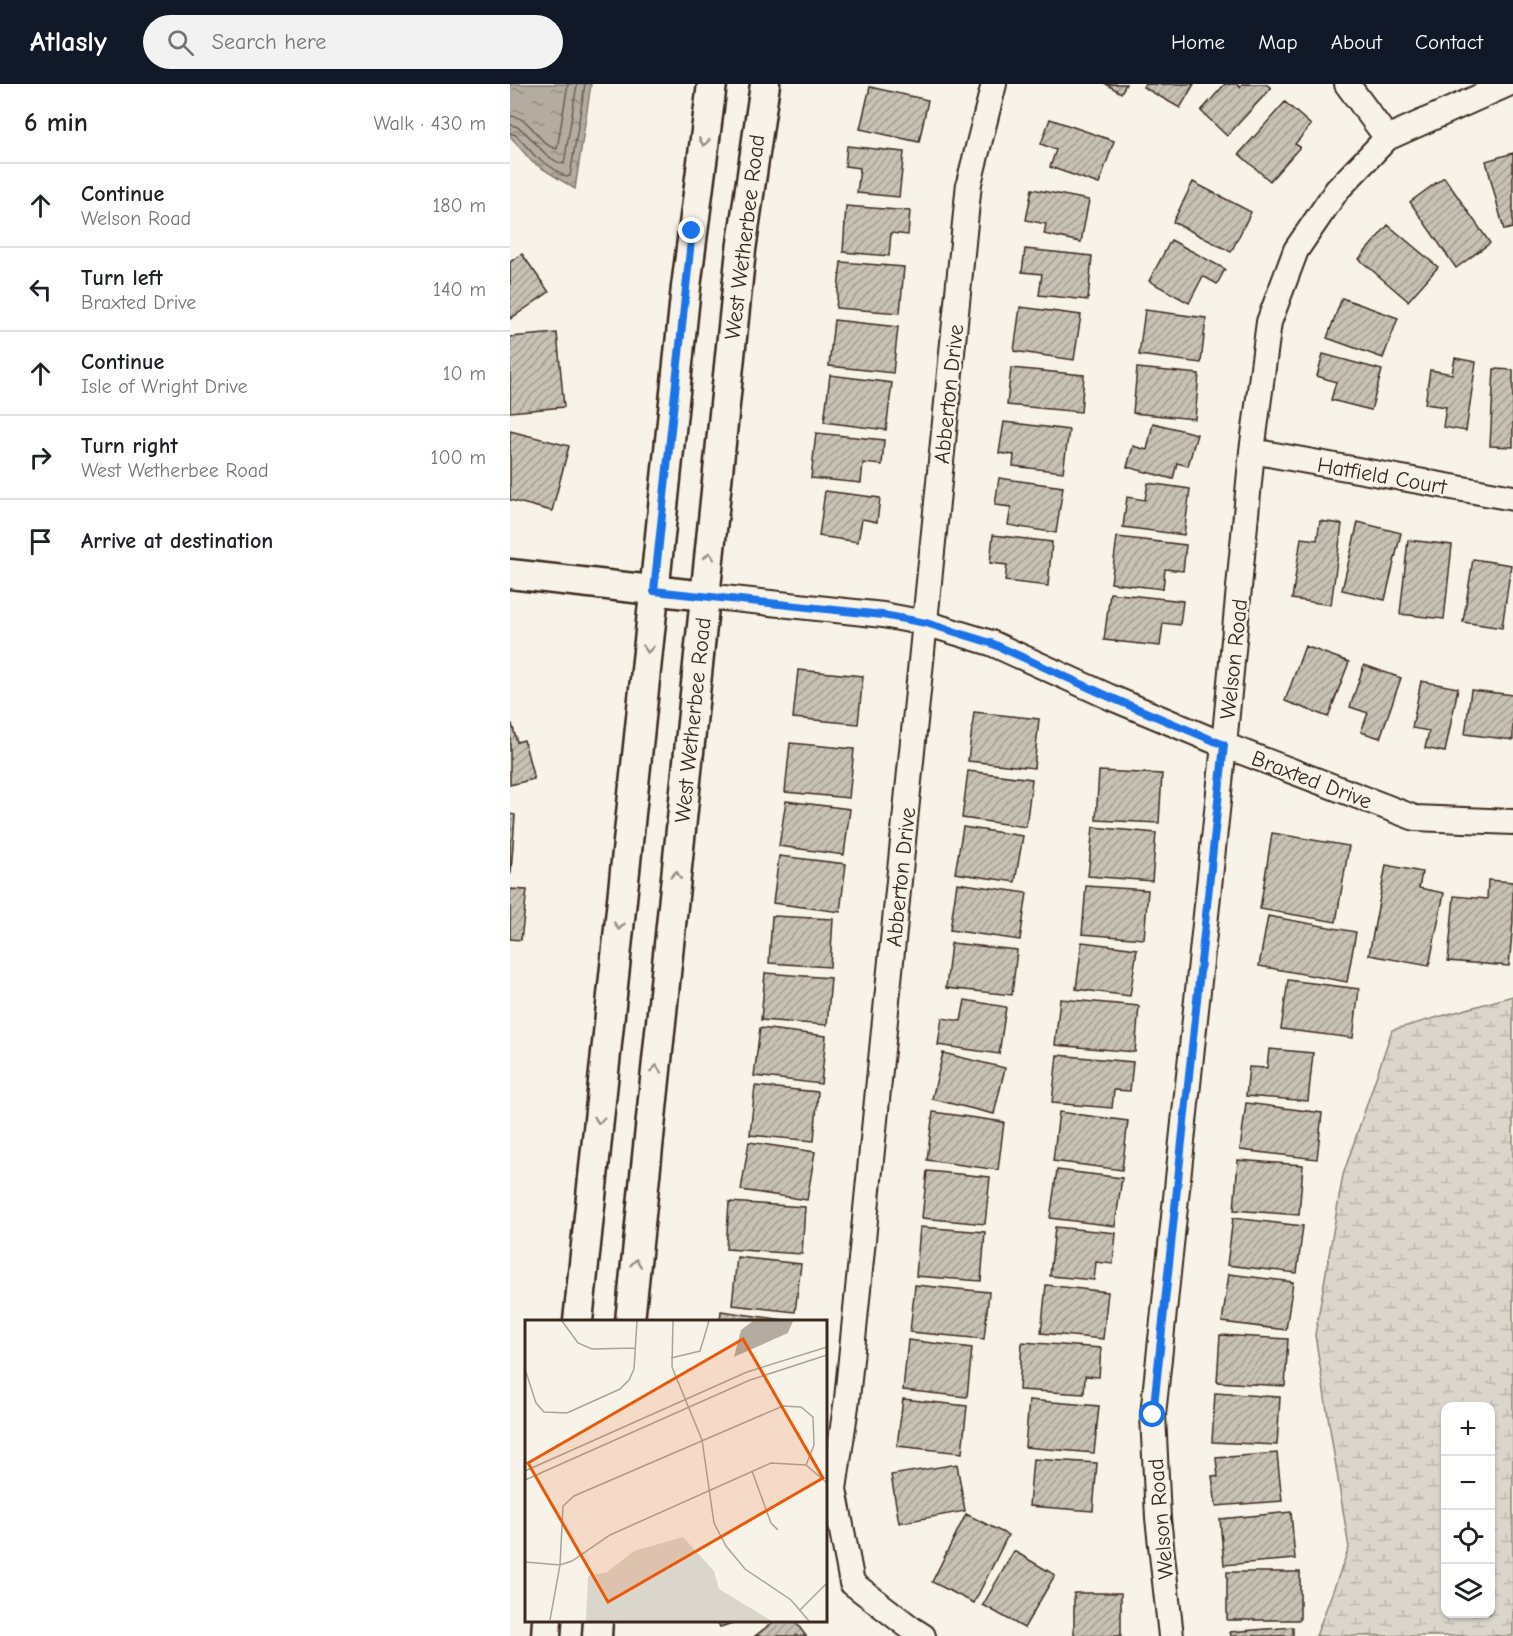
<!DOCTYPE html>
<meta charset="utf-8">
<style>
:root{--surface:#fff;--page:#f2f2f2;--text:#202124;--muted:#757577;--line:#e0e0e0;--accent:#111827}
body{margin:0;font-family:"Comic Neue",sans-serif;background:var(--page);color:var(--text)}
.controls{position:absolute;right:18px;bottom:18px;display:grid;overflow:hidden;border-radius:12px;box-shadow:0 2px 4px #0004}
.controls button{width:54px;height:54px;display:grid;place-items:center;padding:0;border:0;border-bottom:2px solid var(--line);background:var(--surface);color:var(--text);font:30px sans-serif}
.stop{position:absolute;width:18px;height:18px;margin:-14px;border:4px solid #1a73e8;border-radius:50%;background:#fff}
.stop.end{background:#1a73e8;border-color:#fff;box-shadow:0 2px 6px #0008}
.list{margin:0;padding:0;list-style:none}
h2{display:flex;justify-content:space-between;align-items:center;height:78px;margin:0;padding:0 24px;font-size:26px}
h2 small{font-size:20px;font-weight:400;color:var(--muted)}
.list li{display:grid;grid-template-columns:39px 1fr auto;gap:18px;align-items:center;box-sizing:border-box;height:84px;padding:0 24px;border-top:2px solid var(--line)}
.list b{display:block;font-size:22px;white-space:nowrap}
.list p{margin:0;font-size:20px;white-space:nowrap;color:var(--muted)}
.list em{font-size:20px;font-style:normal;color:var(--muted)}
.icon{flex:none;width:33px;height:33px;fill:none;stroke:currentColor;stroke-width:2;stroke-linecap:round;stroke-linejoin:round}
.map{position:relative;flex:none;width:1003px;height:1552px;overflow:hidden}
header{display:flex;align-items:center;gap:36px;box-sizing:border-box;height:84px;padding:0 30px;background:var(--accent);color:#fff}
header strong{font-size:28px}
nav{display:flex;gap:33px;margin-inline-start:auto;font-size:21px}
.search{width:420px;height:54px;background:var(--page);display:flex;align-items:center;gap:15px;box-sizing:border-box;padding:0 21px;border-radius:33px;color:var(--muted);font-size:22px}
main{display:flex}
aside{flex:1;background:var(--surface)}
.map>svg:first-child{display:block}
.wetland{fill:url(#wetland-marsh);stroke:#8b8074;stroke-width:1.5;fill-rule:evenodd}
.water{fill:url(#water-ripples);stroke:#84786c;stroke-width:1.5}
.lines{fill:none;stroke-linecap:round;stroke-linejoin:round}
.shore{stroke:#6b5e52;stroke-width:1.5}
.building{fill:url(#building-hatch);stroke:#3b2a1e;stroke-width:1.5}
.minor-casing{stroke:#3b2a1e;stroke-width:28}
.tertiary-casing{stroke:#3b2a1e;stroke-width:33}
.minor{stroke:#f7f3e8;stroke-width:24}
.tertiary{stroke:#f7f3e8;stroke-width:28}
.oneway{stroke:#998e83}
.route{stroke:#1a73e8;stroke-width:8}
.labels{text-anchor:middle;stroke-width:5;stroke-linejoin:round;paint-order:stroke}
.street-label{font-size:22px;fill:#3b2a1e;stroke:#f7f3e8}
.inset-road{fill:none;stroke:#aca397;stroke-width:1.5}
.view{fill:#e8590c;fill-opacity:0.15;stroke:#e8590c;stroke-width:3}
.inset-edge{fill:none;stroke:#3b2a1e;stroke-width:3}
</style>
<header>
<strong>Atlasly</strong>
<div class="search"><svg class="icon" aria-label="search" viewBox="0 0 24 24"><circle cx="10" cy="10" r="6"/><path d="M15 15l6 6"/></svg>Search here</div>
<nav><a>Home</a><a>Map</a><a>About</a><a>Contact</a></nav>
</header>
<main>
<aside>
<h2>6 min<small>Walk · 430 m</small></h2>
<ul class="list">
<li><svg class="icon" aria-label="ahead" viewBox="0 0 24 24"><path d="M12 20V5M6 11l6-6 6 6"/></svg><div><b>Continue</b><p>Welson Road</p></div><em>180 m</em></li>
<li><svg class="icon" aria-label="left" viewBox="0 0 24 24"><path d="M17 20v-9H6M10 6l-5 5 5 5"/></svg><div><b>Turn left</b><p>Braxted Drive</p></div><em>140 m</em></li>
<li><svg class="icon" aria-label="ahead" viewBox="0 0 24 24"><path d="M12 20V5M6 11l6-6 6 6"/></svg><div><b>Continue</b><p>Isle of Wright Drive</p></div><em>10 m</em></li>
<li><svg class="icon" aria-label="right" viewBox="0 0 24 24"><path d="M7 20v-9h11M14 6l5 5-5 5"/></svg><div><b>Turn right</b><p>West Wetherbee Road</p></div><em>100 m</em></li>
<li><svg class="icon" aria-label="arrive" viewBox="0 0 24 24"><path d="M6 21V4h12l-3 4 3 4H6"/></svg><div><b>Arrive at destination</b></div></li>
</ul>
</aside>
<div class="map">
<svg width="1003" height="1552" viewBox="0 0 1003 1552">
<defs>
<pattern id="wetland-marsh" width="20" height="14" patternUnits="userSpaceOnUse" patternTransform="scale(1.5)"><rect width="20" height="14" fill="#dbd6cb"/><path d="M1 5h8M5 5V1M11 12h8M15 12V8" fill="none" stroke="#bdb8ae"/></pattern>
<pattern id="water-ripples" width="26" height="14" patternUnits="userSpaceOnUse" patternTransform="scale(1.5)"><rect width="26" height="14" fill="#b4aca0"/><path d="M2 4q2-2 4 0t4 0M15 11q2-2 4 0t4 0" fill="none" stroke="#948c82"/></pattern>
<pattern id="building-hatch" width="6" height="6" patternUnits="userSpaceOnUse" patternTransform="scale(1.5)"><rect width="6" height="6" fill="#c8c1b6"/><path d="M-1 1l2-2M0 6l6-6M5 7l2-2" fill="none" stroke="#a49d93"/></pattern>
</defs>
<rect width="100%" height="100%" fill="#f7f3e8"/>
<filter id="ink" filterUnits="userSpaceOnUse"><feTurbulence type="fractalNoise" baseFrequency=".0167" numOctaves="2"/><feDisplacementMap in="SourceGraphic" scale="12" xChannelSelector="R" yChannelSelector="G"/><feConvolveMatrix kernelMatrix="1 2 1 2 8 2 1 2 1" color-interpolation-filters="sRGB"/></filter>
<g filter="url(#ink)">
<path class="wetland" d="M1003 912V1552H806L839 1464 805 1251 833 1091 882 946ZM936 1322H980V1530H936Z"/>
<path class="water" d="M0 0H81L65 105 22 78 0 52Z"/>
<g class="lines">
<path class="shore" d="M0 32C23 33 27 61 47 65L58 0
M0 41C19 42 30 75 54 80L67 0
M0 49 6 51 26 73 56 93 60 92 75 0"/>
</g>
<path class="building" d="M596 0H616L611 9Z
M635 0H684L670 24 633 3Z
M715 0H727L730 3 732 0H756L761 4 717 52 691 27Z
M360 3 418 16 409 58 350 45Z
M775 18 801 41 785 60 790 63 760 97 729 70Z
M540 35 604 57 589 100 540 83 546 66 531 60Z
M337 62 394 68 389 113 347 109 350 84 335 82Z
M1003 69V144L994 146 976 77Z
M934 93 980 159 946 184 900 118Z
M683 98 741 128 721 168 663 138Z
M522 105 579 116 571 158 534 150 536 140 516 136Z
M336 122 400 127 398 151 381 149 379 172 333 168Z
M878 141 928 183 898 217 849 175Z
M661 156 715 185 707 200 693 192 679 219 639 197Z
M515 165 582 172 578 216 529 211 532 190 512 188Z
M12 170 39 208 0 235V178Z
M331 178 394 183 390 229 326 224Z
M832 214 888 234 873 274 817 254Z
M510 223 571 231 564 276 504 267Z
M635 226 696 234 691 279 629 271Z
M324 236 388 243 383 289 319 282Z
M47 249 54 323 0 328V253Z
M813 270 872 286 861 326 821 316 826 298 807 292Z
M945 274 966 278 956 347 933 343 936 323 915 320 920 286 942 290Z
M501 284 574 291 571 328 497 321Z
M627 284 689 290 685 335 623 329Z
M984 285 1003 286V363L980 362Z
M320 291 382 299 376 346 314 338Z
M494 338 559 346 553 388 503 382 504 371 489 369Z
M643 339 687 350 678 382 667 379 663 395 617 383 623 362 637 366Z
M0 347 59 362 42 427 0 416Z
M306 349 374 356 372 381 353 379 351 399 301 394Z
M489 394 553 403 546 449 498 441 501 423 485 421Z
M638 399 680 405 674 451 613 443 617 413 635 416Z
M315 407 370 414 367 438 352 435 348 458 309 452Z
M810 437 832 440 821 521 782 515 791 454 807 456Z
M848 438 891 449 875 516 832 506Z
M483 451 542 458 538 502 495 497 497 481 480 479Z
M607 453 676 461 673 487 655 485 653 505 601 499Z
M898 456 942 461 934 535 890 530Z
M963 475 1001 481 992 544 953 538Z
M600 509 673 517 670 541 653 539 650 562 594 556Z
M795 562 839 578 818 633 775 617Z
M854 581 891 594 870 654 851 648 858 629 840 623Z
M288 586 353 592 348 640 283 634Z
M911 597 948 604 935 668 915 664 919 647 902 644Z
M961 606 1003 611V656L955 650Z
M464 628 529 635 524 684 458 677Z
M0 640H2L7 658 14 656 24 695 0 701Z
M280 659 344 665 339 714 275 708Z
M458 687 522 695 516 743 452 734Z
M589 687 652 690 649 739 586 736Z
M276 717 340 725 334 771 269 762Z
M0 730 5 731 1 789 0 788Z
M453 743 513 752 505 798 445 789Z
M583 743 646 749 642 797 578 792Z
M762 749 839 762 826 838 750 825Z
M269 772 336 780 330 828 263 819Z
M876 781 912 788 909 804 934 809 919 882 859 871Z
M978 796 1003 798V838L999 882 938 877 944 812 977 815Z
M447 799 517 809 510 856 440 846Z
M576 802 638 806 634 855 572 850Z
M0 805 17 806 11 856 0 855Z
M262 832 323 835 320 883 259 879Z
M758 832 846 848 837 898 749 882Z
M572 858 627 865 620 912 566 905Z
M441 859 507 866 502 911 436 904Z
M255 889 321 894 317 941 251 936Z
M778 896 849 905 843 954 771 945Z
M550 915 629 922 625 968 545 961Z
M455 916 496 923 489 970 428 961 432 934 451 937Z
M250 944 316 952 311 1000 244 992Z
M759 965 803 969 798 1017 736 1012 739 983 757 984Z
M433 969 495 984 484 1030 422 1015Z
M547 971 623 978 620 1007 604 1006 602 1024 542 1019Z
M245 1002 308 1008 304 1057 240 1051Z
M736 1019 812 1029 807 1075 730 1066Z
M423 1028 494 1038 488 1086 417 1076Z
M549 1028 618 1037 612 1086 543 1077Z
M239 1058 305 1068 297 1116 231 1106Z
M728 1076 793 1081 789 1131 724 1126Z
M547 1086 612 1094 605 1142 540 1134Z
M417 1087 480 1093 475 1140 412 1134Z
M219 1118 295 1123 292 1170 216 1165Z
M723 1134 793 1142 787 1189 717 1181Z
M410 1143 475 1148 471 1197 406 1192Z
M545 1143 606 1149 603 1180 586 1178 584 1196 540 1192Z
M227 1173 291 1180 285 1228 222 1221Z
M719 1190 783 1198 776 1246 712 1238Z
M405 1201 479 1208 474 1255 400 1248Z
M536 1201 598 1208 593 1255 531 1249Z
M211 1227 281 1237H210Z
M710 1251 778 1255 775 1302 707 1298Z
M398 1256 462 1264 457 1313 393 1306Z
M512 1258 591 1264 589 1293 575 1292 574 1310 509 1306Z
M705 1309 770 1313 767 1361 702 1358Z
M393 1315 457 1322 452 1369 387 1362Z
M519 1316 589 1322 584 1369 515 1363Z
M767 1369 772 1417 706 1422 702 1392 708 1393 706 1374Z
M523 1375 587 1379 583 1427 519 1422Z
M447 1380 455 1427 389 1439 381 1391Z
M781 1428 785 1475 714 1481 710 1435Z
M456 1430 498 1451 464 1519 422 1498Z
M504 1467 545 1491 514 1544 473 1521Z
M717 1488H790V1536H717Z
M564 1509H611V1552H564Z
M207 1536H232L210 1543Z
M266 1536H284L296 1552H245Z
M783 1543V1552H721L720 1548Z"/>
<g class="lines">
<g class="minor-casing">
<path id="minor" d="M837 0 877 54
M742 367 1003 414
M195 512 373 531 415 539 481 559 602 614 714 661 905 734 1003 738
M413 1552 402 1545 342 1499 324 1405 337 1315 459 99 484 0
M661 1552 648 1434 643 1331 714 661 742 367 759 238 786 166 827 106 877 54 998 0"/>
</g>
<g class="tertiary-casing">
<path id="tertiary" d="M0 490 195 512
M68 1237 176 203 202 0
M120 1237 231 166 255 0
M36 1552 37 1536
M87 1552 88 1536"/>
</g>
<use href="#minor" class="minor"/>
<use href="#tertiary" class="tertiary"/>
</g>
<defs><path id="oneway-chevron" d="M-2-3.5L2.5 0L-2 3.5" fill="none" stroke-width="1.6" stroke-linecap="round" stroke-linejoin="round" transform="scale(1.5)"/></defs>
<g class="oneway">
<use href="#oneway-chevron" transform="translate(194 58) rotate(98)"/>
<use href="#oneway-chevron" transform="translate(199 472) rotate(-84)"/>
<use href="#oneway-chevron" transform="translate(138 565) rotate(96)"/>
<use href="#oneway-chevron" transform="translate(166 791) rotate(-84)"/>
<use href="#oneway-chevron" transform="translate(109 842) rotate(96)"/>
<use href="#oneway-chevron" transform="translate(146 985) rotate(-84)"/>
<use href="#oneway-chevron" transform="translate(89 1036) rotate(96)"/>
<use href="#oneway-chevron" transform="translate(126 1179) rotate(-84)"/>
</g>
</g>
<g class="lines" filter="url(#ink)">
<path class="route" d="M182 147 144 507 373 531 416 539 481 559 602 614 714 661 643 1331"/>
</g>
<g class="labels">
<g class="street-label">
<text transform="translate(234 153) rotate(-83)" y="8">West Wetherbee Road</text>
<text transform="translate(438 310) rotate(-84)" y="8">Abberton Drive</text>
<text transform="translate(872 391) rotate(10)" y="8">Hatfield Court</text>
<text transform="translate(723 575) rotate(-84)" y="8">Welson Road</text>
<text transform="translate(182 636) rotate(-84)" y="8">West Wetherbee Road</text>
<text transform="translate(802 695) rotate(21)" y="8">Braxted Drive</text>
<text transform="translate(390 793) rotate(-84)" y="8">Abberton Drive</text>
<text transform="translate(650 1435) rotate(-95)" y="8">Welson Road</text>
</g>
</g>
<g transform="translate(15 1236)">
<rect width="302" height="302" fill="#f7f3e8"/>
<path d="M158 217 189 251 194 269 247 301H61L63 256 82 252 109 231Z" fill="#dbd6cb"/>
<path d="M228 1H268L263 13 209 37 216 10Z" fill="#b4aca0"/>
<path class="inset-road" d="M37 1 53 23 67 29 110 28M148 1 147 47 177 120 189 203 201 226 220 249 266 280 284 301M146 38 175 31 184 1M0 49 11 83 19 92 42 93 95 69 104 60 109 49 112 1M0 151 222 52 302 27M227 151 246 203 253 210M0 160 225 60 302 35M0 242 35 245 47 241 85 215 246 143 281 145 302 163M275 290 302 263M25 300 35 245 38 186 49 176 258 86 276 87 288 97 289 125 281 145"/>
<path class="view" d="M218 19 298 158 83 282 3 143Z"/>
<rect width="302" height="302" class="inset-edge"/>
</g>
</svg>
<div class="controls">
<button>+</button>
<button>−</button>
<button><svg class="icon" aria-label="locate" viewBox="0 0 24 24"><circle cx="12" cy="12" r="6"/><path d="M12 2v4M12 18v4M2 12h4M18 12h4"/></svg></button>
<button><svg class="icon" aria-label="layers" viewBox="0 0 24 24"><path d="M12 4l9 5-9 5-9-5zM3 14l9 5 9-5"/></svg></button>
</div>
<div class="stop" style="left:643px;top:1331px"></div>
<div class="stop end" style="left:182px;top:147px"></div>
</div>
</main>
